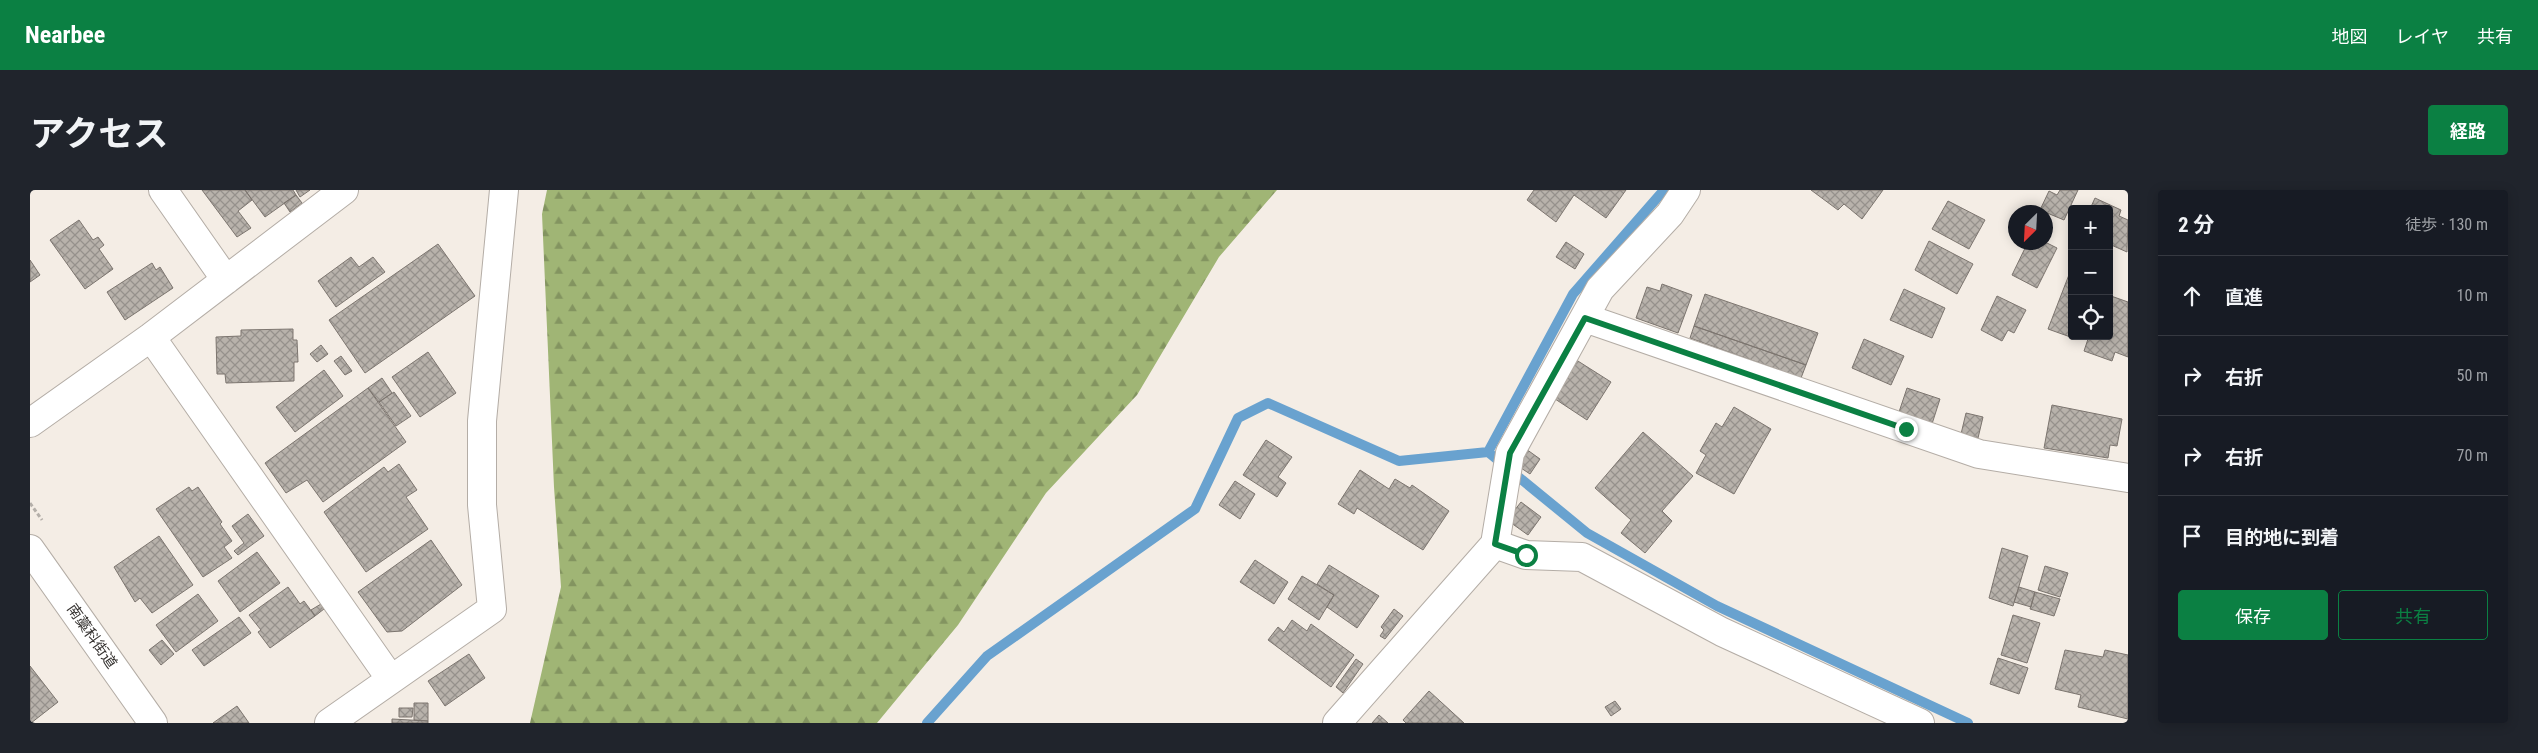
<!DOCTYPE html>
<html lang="ja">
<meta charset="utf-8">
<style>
:root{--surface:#171b24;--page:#20242c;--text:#f1f3f6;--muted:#9ea1a6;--line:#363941;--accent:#0b8043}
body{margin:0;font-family:"Roboto Condensed","Noto Sans JP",sans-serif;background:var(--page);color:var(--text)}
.controls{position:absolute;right:15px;top:15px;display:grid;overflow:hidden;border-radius:5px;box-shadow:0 2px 12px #0003}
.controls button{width:45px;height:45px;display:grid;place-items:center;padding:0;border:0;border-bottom:1px solid var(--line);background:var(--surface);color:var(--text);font:25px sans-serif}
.compass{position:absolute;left:1978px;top:15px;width:45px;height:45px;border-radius:50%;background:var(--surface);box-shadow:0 2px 12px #0003;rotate:204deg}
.stop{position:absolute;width:15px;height:15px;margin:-11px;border:4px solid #0b8043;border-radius:50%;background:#fff}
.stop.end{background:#0b8043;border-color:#fff;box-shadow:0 1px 5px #0008}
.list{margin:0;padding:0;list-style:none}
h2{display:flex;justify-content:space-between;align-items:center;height:65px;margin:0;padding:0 20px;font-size:21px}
h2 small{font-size:16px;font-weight:400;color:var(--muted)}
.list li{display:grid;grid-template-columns:32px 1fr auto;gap:15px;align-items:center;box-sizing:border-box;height:80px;padding:0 20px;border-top:1px solid var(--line)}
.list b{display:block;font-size:19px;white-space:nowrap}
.list em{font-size:16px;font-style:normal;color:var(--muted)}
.actions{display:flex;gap:10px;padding:15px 20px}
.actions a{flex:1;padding:11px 0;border:1px solid var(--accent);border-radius:5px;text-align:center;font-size:18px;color:var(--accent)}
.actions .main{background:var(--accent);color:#fff}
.icon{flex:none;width:28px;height:28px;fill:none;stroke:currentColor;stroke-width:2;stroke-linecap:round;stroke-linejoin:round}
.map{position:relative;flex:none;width:2098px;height:533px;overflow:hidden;border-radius:5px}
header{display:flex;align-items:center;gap:30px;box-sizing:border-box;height:70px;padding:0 25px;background:var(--accent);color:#fff}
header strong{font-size:24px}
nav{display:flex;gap:28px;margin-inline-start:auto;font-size:18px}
.intro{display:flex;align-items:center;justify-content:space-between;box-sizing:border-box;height:120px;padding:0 30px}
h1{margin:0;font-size:35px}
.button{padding:12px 22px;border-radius:5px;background:var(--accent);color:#fff;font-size:18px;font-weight:700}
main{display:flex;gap:30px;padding:0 30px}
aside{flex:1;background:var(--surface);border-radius:5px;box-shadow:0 2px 12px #0003}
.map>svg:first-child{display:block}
.forest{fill:url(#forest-firs)}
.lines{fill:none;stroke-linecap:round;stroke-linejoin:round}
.stream{stroke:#69a2cf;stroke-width:10}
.building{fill:url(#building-cross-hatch);stroke:#7c756f}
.street-casing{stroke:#b4ada6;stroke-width:30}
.secondary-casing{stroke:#b4ada6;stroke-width:30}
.path{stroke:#b4afa9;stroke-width:3;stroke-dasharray:4 2.5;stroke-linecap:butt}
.street{stroke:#fff;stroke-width:28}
.secondary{stroke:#fff;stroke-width:28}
.route{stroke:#0b8043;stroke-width:6}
.labels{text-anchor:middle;stroke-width:4;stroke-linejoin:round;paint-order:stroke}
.street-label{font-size:15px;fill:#353230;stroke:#fff}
</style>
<header>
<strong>Nearbee</strong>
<nav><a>地図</a><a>レイヤ</a><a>共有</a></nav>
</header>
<div class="intro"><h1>アクセス</h1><a class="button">経路</a></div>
<main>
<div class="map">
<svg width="2098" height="533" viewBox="0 0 2098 533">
<defs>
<pattern id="forest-firs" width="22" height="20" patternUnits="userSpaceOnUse" patternTransform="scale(1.25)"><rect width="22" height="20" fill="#a0b575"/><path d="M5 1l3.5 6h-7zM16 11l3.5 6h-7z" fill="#839460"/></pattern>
<pattern id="building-cross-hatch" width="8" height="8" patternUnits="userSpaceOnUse" patternTransform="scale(1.25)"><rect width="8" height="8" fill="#b8b2ab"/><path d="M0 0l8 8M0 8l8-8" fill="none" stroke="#96918c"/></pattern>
</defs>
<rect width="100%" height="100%" fill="#f4ede5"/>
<path class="forest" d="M517 0H1247L1189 67 1107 205 1016 303 928 435 847 533H500L531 397 524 297 512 24Z"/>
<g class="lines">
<path class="stream" d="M1458 262 1543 104 1634 0
M897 533 957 466 1165 319 1208 228 1238 213 1369 271 1458 262 1557 343 1687 416 1938 533"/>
</g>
<path class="building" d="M172 0H215L222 10 208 21 221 38 207 47Z
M215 0H263L266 5 235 27Z
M266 0H280L270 7Z
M1504 0H1596L1576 28 1544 5 1526 32 1497 10Z
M1781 0H1853L1832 29 1814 14 1808 20Z
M2030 0H2048L2034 30 2010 20 2019 1 2027 5Z
M266 5 272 13 260 22 254 13Z
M2065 8 2091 20 2089 26 2098 30 2097 62 2079 54V19H2060Z
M1918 11 1955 30 1939 59 1902 39Z
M49 30 63 50 68 47 74 55 69 59 83 79 55 99 20 50Z
M1899 51 1943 74 1927 104 1885 80Z
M1536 52 1554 64 1545 79 1526 67Z
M1998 52H2015L2027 58 2007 98 1982 85Z
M408 54 445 106 335 183 299 130Z
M321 67 329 77 343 67 355 82 306 117 288 91Z
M0 70 10 85 0 92Z
M122 73 126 80 130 77 143 98 95 130 77 102Z
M2042 77V146H2048L2046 149 2018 139Z
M1632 94 1662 105 1648 143 1606 128 1617 97 1630 101Z
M1874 99 1915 118 1902 148 1860 130Z
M1675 104 1788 143 1776 175 1664 136Z
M1967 106 1996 120 1984 143 1978 140 1972 151 1951 140Z
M2081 106 2098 112V167L2085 162 2082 171 2054 161 2059 146H2079Z
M1664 136 1776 175 1771 188 1660 148Z
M263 139V150H267L268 172H264V191L196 193 195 184H187L186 147 211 146V140Z
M1834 149 1874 166 1861 195 1822 178Z
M291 155 298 164 287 172 280 164Z
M398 162 426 203 390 227 362 187Z
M311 166 322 181 315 185 304 171Z
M1540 166 1581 192 1557 230 1516 203Z
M294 180 313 206 265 242 246 217Z
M352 188 362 203 349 212 338 198Z
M338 198 376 252 293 312 277 290 256 303 235 273Z
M1877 198 1910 209 1901 237 1868 225Z
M364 202 381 226 366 236 349 212Z
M2022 215 2092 229 2087 256 2080 255 2078 268 2014 258Z
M1704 217 1741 239 1704 304 1666 283 1676 265 1670 261 1686 233 1692 237Z
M1936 223 1953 227 1948 248 1931 244Z
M1613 242 1663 286 1632 321 1642 331 1615 363 1591 343 1601 330 1565 298Z
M1236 250 1262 267 1248 287 1256 293 1247 307 1213 285Z
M1496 259 1510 269 1500 284 1485 274Z
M369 274 387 300 376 307 398 339 336 382 294 322 354 277 358 282Z
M1330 280 1359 299 1365 289 1380 298 1382 295 1419 321 1393 360 1327 318 1324 324 1308 314Z
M1205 291 1225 304 1210 329 1189 315Z
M159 297 162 301 168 297 192 332 190 334 202 351 194 357 202 368 173 387 126 319Z
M1491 312 1511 327 1498 345 1477 330Z
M218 324 234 346 208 365 204 361 214 353 202 336Z
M129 346 163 395 122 423 110 408 105 412 84 377Z
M401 350 432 395 372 441 357 442 328 402Z
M1972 358 1998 366 1983 416 1959 408Z
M227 362 250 393 210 422 188 391Z
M1225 370 1258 392 1244 414 1210 392Z
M1299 375 1349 406 1327 438 1297 417 1304 405 1287 394Z
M2015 376 2038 383 2030 407 2008 400Z
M1272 386 1304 405 1289 430 1258 409Z
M258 397 270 414 274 411 285 426 240 458 228 442 231 440 219 425Z
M1989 397 2005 402 2001 417 1984 412Z
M2005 402 2030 409 2024 426 2000 419Z
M168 404 188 431 146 462 126 435Z
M291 414 294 419 285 426 281 420Z
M1364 419 1373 426 1355 449 1350 446 1354 440 1351 437Z
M1983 425 2010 433 1997 473 1971 465Z
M209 427 221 443 174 476 162 460Z
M1262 430 1277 441 1281 434 1324 465 1301 497 1238 450 1248 437 1254 442Z
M132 450 144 464 131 475 119 460Z
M2035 460 2073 467 2075 460 2098 465V529L2048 517 2051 505 2025 499Z
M439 464 455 488 415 516 398 491Z
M1968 468 1998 478 1989 504 1960 494Z
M1326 469 1333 474 1313 503 1306 497Z
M0 476 28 512 1 533H0Z
M1399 501 1434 533H1376L1373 530Z
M1585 511 1591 519 1581 526 1575 517Z
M384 513H398V531L384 530Z
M207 516 219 533H183Z
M369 518H383L382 527H369Z
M1349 525 1358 533H1342Z
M362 529 398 531V533H362Z"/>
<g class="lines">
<g class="street-casing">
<path id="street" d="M133 0 196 90
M1555 128 1949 264 2098 288
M121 147 360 488
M0 233 121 147 314 0
M1465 354 1496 365 1552 367 1692 442 1890 533
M299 533 462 419 452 315V231L474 0
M1307 533 1465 354 1480 263 1570 99 1640 24 1656 0"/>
</g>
<g class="secondary-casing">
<path id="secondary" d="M0 359 123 533"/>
</g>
<path class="path" d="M0 313 12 330"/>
<use href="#street" class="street"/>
<use href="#secondary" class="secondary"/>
</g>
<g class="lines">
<path class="route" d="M1496 365 1465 354 1480 263 1555 128 1876 239"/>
</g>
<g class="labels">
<g class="street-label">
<text transform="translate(62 446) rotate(55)" y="5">南藁科街道</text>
</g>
</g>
</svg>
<div class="controls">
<button>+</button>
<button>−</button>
<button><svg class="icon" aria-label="locate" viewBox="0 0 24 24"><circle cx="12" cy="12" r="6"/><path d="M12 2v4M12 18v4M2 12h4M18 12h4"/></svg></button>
</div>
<svg class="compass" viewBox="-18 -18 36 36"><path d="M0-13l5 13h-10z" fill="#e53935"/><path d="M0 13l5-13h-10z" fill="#9ea1a6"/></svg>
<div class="stop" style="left:1496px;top:365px"></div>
<div class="stop end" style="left:1876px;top:239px"></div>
</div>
<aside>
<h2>2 分<small>徒歩 · 130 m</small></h2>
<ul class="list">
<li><svg class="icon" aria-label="ahead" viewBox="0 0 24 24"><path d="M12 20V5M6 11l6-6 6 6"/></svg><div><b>直進</b></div><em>10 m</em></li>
<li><svg class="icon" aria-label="right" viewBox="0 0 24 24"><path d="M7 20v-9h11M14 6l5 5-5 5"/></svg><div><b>右折</b></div><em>50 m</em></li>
<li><svg class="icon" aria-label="right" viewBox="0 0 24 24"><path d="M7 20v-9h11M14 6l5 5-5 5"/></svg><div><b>右折</b></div><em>70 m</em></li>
<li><svg class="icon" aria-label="arrive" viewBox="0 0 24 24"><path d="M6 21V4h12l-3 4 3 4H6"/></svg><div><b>目的地に到着</b></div></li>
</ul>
<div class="actions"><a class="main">保存</a><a>共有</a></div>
</aside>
</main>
